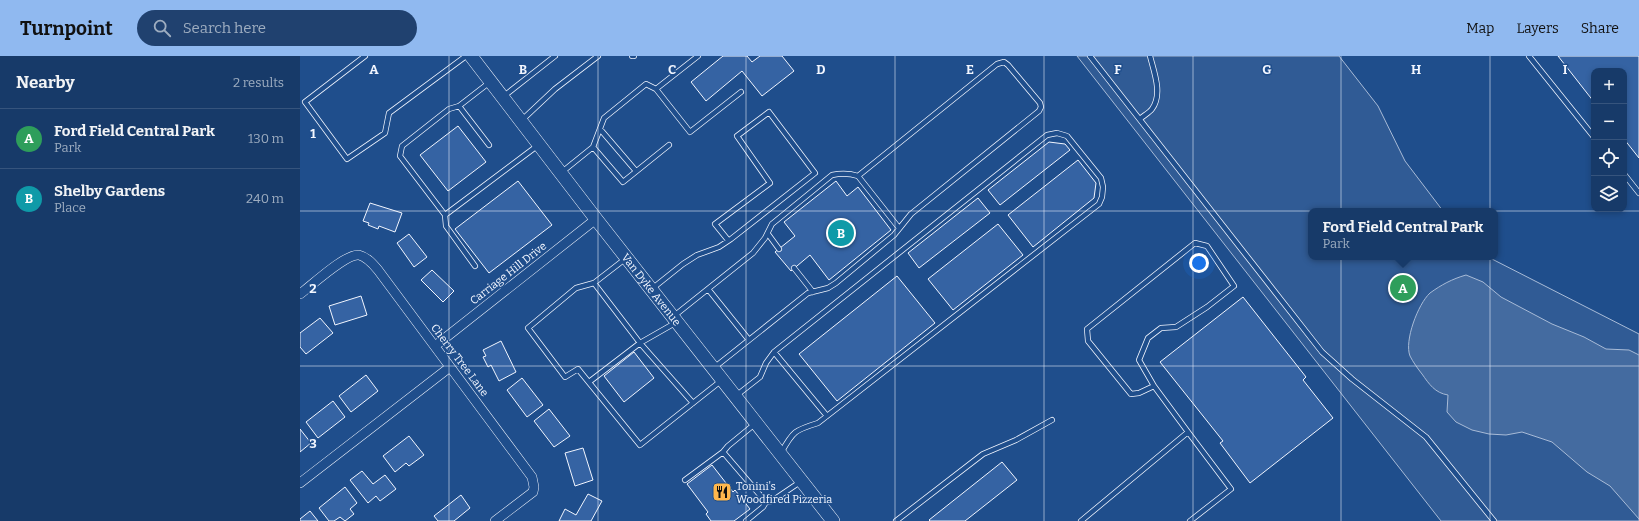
<!DOCTYPE html>
<meta charset="utf-8">
<style>
:root{--surface:#173a69;--page:#20416f;--text:#f1f3f6;--muted:#9eadc0;--line:#36547d;--accent:#90b9f0}
body{margin:0;font-family:Bitter,serif;background:var(--page);color:var(--text)}
.controls{position:absolute;right:12px;top:12px;display:grid;overflow:hidden;border-radius:8px;box-shadow:0 2px 6px #0003}
.controls button{width:36px;height:36px;display:grid;place-items:center;padding:0;border:0;border-bottom:1px solid var(--line);background:var(--surface);color:var(--text);font:20px sans-serif}
.you{position:absolute;left:899px;top:207px;width:14px;height:14px;margin:-10px;border:3px solid #fff;border-radius:50%;background:#1a73e8;box-shadow:0 0 0 6px #1a73e833}
.badge{display:grid;place-items:center;width:26px;height:26px;border-radius:50%;background:var(--accent);color:#fff;font-size:13px;font-weight:700}
.pin{position:absolute;translate:-50% -50%;border:2px solid #fff;box-shadow:0 1px 4px #0006}
.popup{position:absolute;left:1008px;top:152px;width:190px;height:52px;box-sizing:border-box;display:grid;place-content:center;border-radius:8px;background:var(--surface);filter:drop-shadow(0 1px 3px #0005);font-size:13px;white-space:nowrap;color:var(--muted)}
.popup b{font-size:15px;color:var(--text)}
.popup::after{content:'';position:absolute;left:50%;top:100%;margin-left:-8px;border:8px solid transparent;border-top-color:var(--surface)}
.list{margin:0;padding:0;list-style:none}
h2{display:flex;justify-content:space-between;align-items:center;height:52px;margin:0;padding:0 16px;font-size:17px}
h2 small{font-size:13px;font-weight:400;color:var(--muted)}
.list li{display:grid;grid-template-columns:26px 1fr auto;gap:12px;align-items:center;box-sizing:border-box;height:60px;padding:0 16px;border-top:1px solid var(--line)}
.list b{display:block;font-size:15px;white-space:nowrap}
.list p{margin:0;font-size:13px;white-space:nowrap;color:var(--muted)}
.list em{font-size:13px;font-style:normal;color:var(--muted)}
.icon{flex:none;width:22px;height:22px;fill:none;stroke:currentColor;stroke-width:2;stroke-linecap:round;stroke-linejoin:round}
.map{position:relative;flex:none;width:1339px;height:465px;overflow:hidden}
header{display:flex;align-items:center;gap:24px;box-sizing:border-box;height:56px;padding:0 20px;background:var(--accent);color:#111}
header strong{font-size:19px}
nav{display:flex;gap:22px;margin-inline-start:auto;font-size:14px}
.search{width:280px;height:36px;background:var(--page);display:flex;align-items:center;gap:10px;box-sizing:border-box;padding:0 14px;border-radius:22px;color:var(--muted);font-size:15px}
main{display:flex}
aside{flex:1;background:var(--surface)}
.map>svg:first-child{display:block}
.green{fill:#305b95;stroke:#a8bbd7}
.water{fill:#446ba0;stroke:#a8bbd7}
.building{fill:#3563a3;stroke:#f2f6ff}
.lines{fill:none;stroke-linecap:round;stroke-linejoin:round}
.lane-casing{stroke:#f2f6ff;stroke-width:6}
.street-casing{stroke:#f2f6ff;stroke-width:10}
.secondary-casing{stroke:#f2f6ff;stroke-width:14}
.lane{stroke:#1f4e8c;stroke-width:4.5}
.street{stroke:#1f4e8c;stroke-width:9}
.secondary{stroke:#1f4e8c;stroke-width:13}
.grid{fill:none;stroke:#f2f6ff;stroke-width:1;stroke-opacity:0.55}
.labels{text-anchor:middle;stroke-width:3;stroke-linejoin:round;paint-order:stroke}
.street-label{font-size:11px;fill:#f2f6ff;stroke:#1f4e8c}
.poi-label{font-size:11px;fill:#f2f6ff;stroke:#1f4e8c;text-anchor:start}
.grid-label{font-size:13px;text-anchor:middle;font-weight:bold;fill:#f2f6ff;stroke:#1f4e8c;stroke-width:3;stroke-linejoin:round;paint-order:stroke}
</style>
<header>
<strong>Turnpoint</strong>
<div class="search"><svg class="icon" aria-label="search" viewBox="0 0 24 24"><circle cx="10" cy="10" r="6"/><path d="M15 15l6 6"/></svg>Search here</div>
<nav><a>Map</a><a>Layers</a><a>Share</a></nav>
</header>
<main>
<aside>
<h2>Nearby<small>2 results</small></h2>
<ul class="list">
<li><span class="badge" style="background:#2e9e5b">A</span><div><b>Ford Field Central Park</b><p>Park</p></div><em>130 m</em></li>
<li><span class="badge" style="background:#0f9aa8">B</span><div><b>Shelby Gardens</b><p>Place</p></div><em>240 m</em></li>
</ul>
</aside>
<div class="map">
<svg width="1339" height="465" viewBox="0 0 1339 465">
<rect width="100%" height="100%" fill="#1f4e8c"/>
<path class="green" d="M777 0H1039L1078 50 1105 105 1143 155H1011V201H1188L1339 278V465H1141Z"/>
<path class="water" d="M1166 219 1183 226 1201 241 1252 268 1284 281 1306 293 1329 294 1339 299V463L1310 430 1287 416 1252 386 1222 376 1206 379 1189 378 1172 374 1156 366 1147 356 1148 339C1135 337 1129 328 1122 318 1118 313 1113 306 1110 300 1104 285 1118 248 1130 237 1141 229 1152 223 1166 219Z"/>
<path class="building" d="M423 0H447L452 6 460 0H482L494 15 462 40 442 15 406 45 391 26Z
M1258 0H1339V102L1324 83V15H1294V46Z
M158 70 186 106 148 135 120 99Z
M749 86 765 88 770 94 700 149 688 134Z
M778 104 796 127 794 142 733 191 708 159Z
M218 125 252 169 189 217 155 173Z
M536 125 547 140 558 131 591 174 529 224 510 199 491 215 475 196 495 180 484 166Z
M678 142 690 157 619 212 608 197Z
M70 147 102 157 95 176 79 170 78 173 68 169 69 167 63 165Z
M698 168 723 199 653 254 628 223Z
M109 178 127 201 114 211 97 187Z
M132 214 154 235 143 246 121 224Z
M597 220 635 267 537 345 499 298Z
M61 240 67 259 35 269 29 250Z
M943 241 1006 321 1003 324 1033 362 950 427 920 387 923 385 860 306Z
M20 262 33 277 6 298 0 291V277Z
M201 285 216 316 199 325 191 309 188 311 183 301 186 300 183 294Z
M334 296 354 322 324 346 304 320Z
M66 319 78 335 51 356 39 340Z
M222 322 243 349 227 361 207 334Z
M33 345 45 361 18 382 6 366Z
M249 353 270 380 254 391 234 365Z
M0 373 11 387 0 396Z
M109 380 124 399 109 410 106 407 95 416 83 400Z
M283 392 293 424 275 430 265 397Z
M702 406 717 424 665 465H630L629 464Z
M412 409 433 436 435 434 450 453 434 465H411L406 458 408 456 387 428Z
M62 415 73 428 85 419 96 433 80 445 76 440 68 447 50 424Z
M45 431 57 447 50 453 54 458 45 465 40 461 34 465H29L19 452Z
M288 438 302 445 291 465H259L265 453 276 459Z
M161 439 170 452 154 465H138L134 460Z
M10 455 18 465H0V463Z"/>
<g class="lines">
<g class="lane-casing">
<path id="lane" d="M65 0 5 46 47 103 85 77 89 57 166 0
M332 0H334
M790 0 1022 296 1052 323 1126 381 1194 465
M1229 0 1294 81
M190 26 159 50 149 53 102 90 100 100 145 159 237 90
M356 33 390 76 441 36
M204 40 255 0
M159 50 189 89
M840 63C843 60 849 57 852 53 863 38 854 16 850 0
M222 64 255 33 298 0
M300 73 336 115
M293 91 323 126 369 89
M262 116 293 91 304 62 346 28 356 33 398 0
M1324 118 1339 137
M558 120 599 172
M145 159 146 170 175 210
M468 178 479 193
M325 203 294 227 340 287 375 267
M494 212 513 236
M294 227 276 232 228 272 265 321 278 313 340 389 422 324
M353 232 383 208 397 199 419 191 431 183 515 117 469 56 437 80 470 127 415 168 428 184
M408 233 449 284
M374 260 453 197 465 182 472 168 532 119C541 117 549 117 558 120L697 8 704 6 708 9 740 47 741 51 739 55 611 158 594 179 536 227 528 232 508 237 415 311
M474 296 527 360
M289 326 340 287 393 347
M854 330 839 304 848 282 861 272 876 271 907 251 934 230 907 190 895 187 787 273 788 285 831 338 839 337 854 330 888 376
M437 339 460 321 466 307 474 296 747 79 757 77 767 80 801 122 803 131 802 141 799 148 518 367C495 374 493 375 481 397
M456 367 428 390 423 396 466 446 472 445 500 426
M385 424 423 396
M446 465 463 451 466 446
M596 465 683 398 716 384 752 364
M781 465 888 376 931 433 890 465"/>
</g>
<g class="street-casing">
<path id="street" d="M0 238C11 230 46 197 59 199 67 201 73 208 78 214L232 421 234 431 233 436 195 465
M135 290 296 163
M0 427 150 311"/>
</g>
<g class="secondary-casing">
<g id="secondary">
<path id="s1" d="M171 0 296 163 533 465"/>
</g>
</g>
<use href="#lane" class="lane"/>
<use href="#street" class="street"/>
<use href="#secondary" class="secondary"/>
</g>
<path class="grid" d="M149 0V465M298 0V465M446 0V465M595 0V465M744 0V465M893 0V465M1041 0V465M1190 0V465M0 155H1339M0 310H1339"/>
<defs>
<g id="restaurant-square" transform="scale(1)"><rect x="-9" y="-9" width="18" height="18" rx="4" fill="#ffb74d" stroke="#1f4e8c"/><path d="M-5-6h1v4h1v-4h1v4h1v-4h1v5L-1.5 .5V6h-2V.5L-5-1ZM5-6V6H3V1.5H1.5Q1.5-4 5-6Z" fill="#111"/></g>
</defs>
<g fill-rule="evenodd">
<use href="#restaurant-square" x="422" y="436"/>
</g>
<g class="labels">
<g class="street-label">
<text transform="translate(208 217) rotate(-38)" y="4">Carriage Hill Drive</text>
<text dy="4" stroke="none"><textPath href="#s1" startOffset="295">Van Dyke Avenue</textPath></text>
<text transform="translate(160 304) rotate(53)" y="4">Cherry Tree Lane</text>
</g>
<g class="poi-label">
<text x="436" y="434">Tonini's<tspan x="436" dy="13">Woodfired Pizzeria</tspan></text>
</g>
</g>
<g class="grid-label">
<text x="74" y="18">A</text>
<text x="223" y="18">B</text>
<text x="372" y="18">C</text>
<text x="521" y="18">D</text>
<text x="670" y="18">E</text>
<text x="818" y="18">F</text>
<text x="967" y="18">G</text>
<text x="1116" y="18">H</text>
<text x="1265" y="18">I</text>
<text x="13" y="82">1</text>
<text x="13" y="237">2</text>
<text x="13" y="392">3</text>
</g>
</svg>
<div class="controls">
<button>+</button>
<button>−</button>
<button><svg class="icon" aria-label="locate" viewBox="0 0 24 24"><circle cx="12" cy="12" r="6"/><path d="M12 2v4M12 18v4M2 12h4M18 12h4"/></svg></button>
<button><svg class="icon" aria-label="layers" viewBox="0 0 24 24"><path d="M12 4l9 5-9 5-9-5zM3 14l9 5 9-5"/></svg></button>
</div>
<div class="you"></div>
<div class="pin badge" style="left:1103px;top:232px;background:#2e9e5b">A</div>
<div class="popup"><b>Ford Field Central Park</b>Park</div>
<div class="pin badge" style="left:541px;top:177px;background:#0f9aa8">B</div>
</div>
</main>
